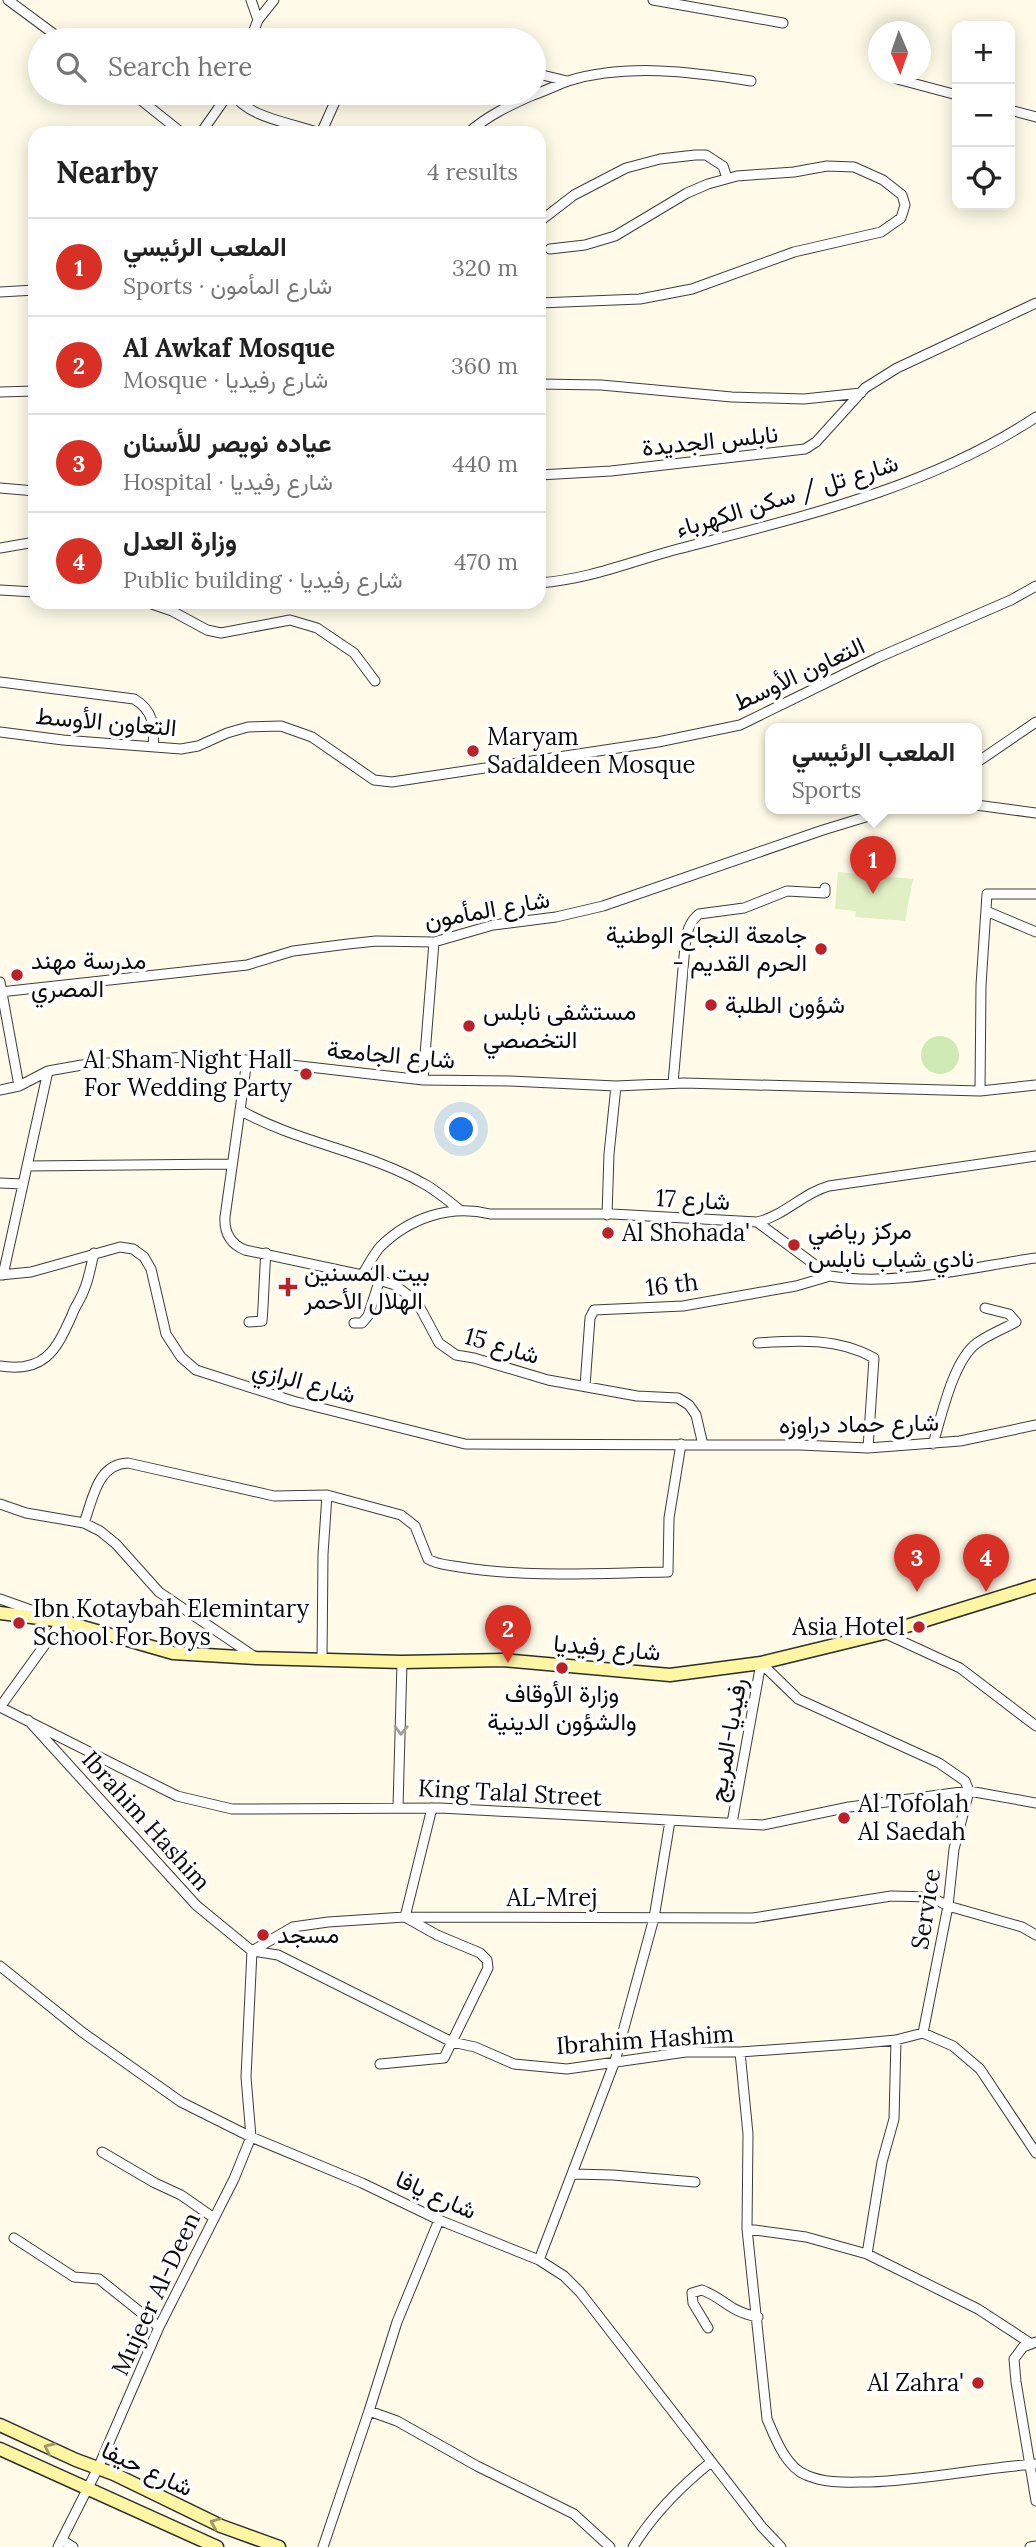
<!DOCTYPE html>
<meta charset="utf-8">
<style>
:root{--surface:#fff;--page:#f6f6f6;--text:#222;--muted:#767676;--line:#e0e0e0;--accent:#d93025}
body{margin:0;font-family:Lora,Vazirmatn,serif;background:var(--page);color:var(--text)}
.controls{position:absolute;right:21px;top:21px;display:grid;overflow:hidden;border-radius:14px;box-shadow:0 4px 18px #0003}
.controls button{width:63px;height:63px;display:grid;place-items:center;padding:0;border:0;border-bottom:2px solid var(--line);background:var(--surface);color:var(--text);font:35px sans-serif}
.compass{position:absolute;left:868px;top:21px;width:63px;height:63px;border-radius:50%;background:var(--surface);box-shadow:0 4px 18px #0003;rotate:178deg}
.you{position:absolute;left:462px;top:1130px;width:24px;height:24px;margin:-18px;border:5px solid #fff;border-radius:50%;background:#1a73e8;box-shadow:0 0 0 10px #1a73e833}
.badge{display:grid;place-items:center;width:46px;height:46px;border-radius:50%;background:var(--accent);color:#fff;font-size:23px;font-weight:700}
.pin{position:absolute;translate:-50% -58px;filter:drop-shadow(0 2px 4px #0008)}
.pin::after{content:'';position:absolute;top:37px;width:24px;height:21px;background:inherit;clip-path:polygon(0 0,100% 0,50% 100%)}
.popup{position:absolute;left:765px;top:723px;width:217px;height:91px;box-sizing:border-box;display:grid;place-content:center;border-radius:14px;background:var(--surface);filter:drop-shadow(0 2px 5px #0005);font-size:23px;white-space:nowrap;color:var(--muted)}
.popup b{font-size:26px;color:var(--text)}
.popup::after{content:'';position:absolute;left:50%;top:100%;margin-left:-14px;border:14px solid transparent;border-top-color:var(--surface)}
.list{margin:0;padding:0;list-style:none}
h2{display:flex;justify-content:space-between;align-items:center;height:91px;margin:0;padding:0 28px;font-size:30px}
h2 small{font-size:23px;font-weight:400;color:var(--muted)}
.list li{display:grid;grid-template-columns:46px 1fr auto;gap:21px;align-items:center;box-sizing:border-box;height:98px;padding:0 28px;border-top:2px solid var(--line)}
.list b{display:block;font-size:26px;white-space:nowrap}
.list p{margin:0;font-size:23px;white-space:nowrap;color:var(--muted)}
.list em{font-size:23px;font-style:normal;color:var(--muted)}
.icon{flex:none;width:38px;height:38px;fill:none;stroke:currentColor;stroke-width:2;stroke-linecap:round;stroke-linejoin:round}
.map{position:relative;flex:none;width:1036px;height:2547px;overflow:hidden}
.search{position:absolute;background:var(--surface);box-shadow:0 4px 18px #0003;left:28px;top:28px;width:518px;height:77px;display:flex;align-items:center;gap:18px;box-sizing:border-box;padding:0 24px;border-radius:38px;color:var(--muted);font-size:26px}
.panel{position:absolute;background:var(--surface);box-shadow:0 4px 18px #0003;left:28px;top:126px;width:518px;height:483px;border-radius:21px}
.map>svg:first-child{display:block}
.green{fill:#cee9b2}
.pitch{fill:#e0f0c4}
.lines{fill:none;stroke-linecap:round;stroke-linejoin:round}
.street-casing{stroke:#3d3d3d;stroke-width:11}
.secondary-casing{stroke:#2c2c2c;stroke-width:15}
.street{stroke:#fff;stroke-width:9}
.secondary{stroke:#fff6a3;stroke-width:12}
.oneway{stroke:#9d9d9d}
.oneway2{stroke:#9d9866}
.poi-dot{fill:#bb2228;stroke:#fff;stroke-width:2.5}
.labels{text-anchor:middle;stroke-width:7;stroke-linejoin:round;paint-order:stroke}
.street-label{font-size:24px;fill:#0a0a0a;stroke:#fff}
.poi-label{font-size:24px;fill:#0a0a0a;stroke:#fff;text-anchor:start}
</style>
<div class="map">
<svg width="1036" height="2547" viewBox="0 0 1036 2547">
<rect width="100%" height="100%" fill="#fffbe8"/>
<path class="green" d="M921 1055a19 19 0 1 1 38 0a19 19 0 1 1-38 0Z"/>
<path class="pitch" d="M838 872 913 879 905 921 855 917 856 911 835 909Z"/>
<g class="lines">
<g class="street-casing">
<path id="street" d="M8 0 62 40
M251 0 258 20
M653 0 783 23
M250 40 258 20 274 0
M534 73 567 81
M897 79 957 95
M132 93 182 133
M233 93C247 118 293 123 319 133
M1010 110 1036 117
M201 133 229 93
M321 133 339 93
M468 133C487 116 510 105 533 95 545 91 557 85 568 81 626 63 693 72 751 81
M539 222 574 195 626 168 660 159 695 155H706L723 166 727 178
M0 292 35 290
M539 303 640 299 692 289 794 252 881 232 901 218 905 205 902 195 883 180 854 167 827 166 794 172 737 176 708 184 687 193 615 236 585 245 550 249
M539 384 601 385 732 397 804 399 861 393
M0 392 35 391
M539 475 611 471 805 449 816 442 865 388 897 368 1036 303
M0 488 35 491
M0 548 35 542
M539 583C591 579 629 562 678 549 801 517 929 488 1036 417
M0 590 35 592
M146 602 172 611 207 630 221 633 290 620 317 628 354 653 375 681
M0 682 134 699C153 710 155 726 153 747
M0 732 63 740 181 749 198 746 227 733 248 727 281 726 312 737 374 780 392 782 658 742 740 725 877 658 1011 600 1036 586
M976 763 1036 722
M976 805 1036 813
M986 911 1036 932
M0 982 19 1086
M0 992 247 965 293 951 348 944 376 941 434 942 493 925 556 917 603 906 823 830 869 816 883 808
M247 1060 225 1217C224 1233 231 1244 245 1250L362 1275 395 1285 417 1302 439 1343 456 1355 474 1358 548 1380 637 1396 678 1398 689 1405 696 1415 703 1445
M423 1080 434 942
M673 1083 685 946C687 933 688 923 699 914L744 908 787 891 825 893V888
M0 1090 19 1086 48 1071 82 1065 185 1057 247 1060 423 1080 510 1081 616 1086 684 1083 980 1091 1036 1085
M980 1091 981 985 987 894H1036
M240 1110C297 1143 368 1151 426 1185 438 1192 450 1202 461 1211
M27 1166 232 1164
M0 1183 23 1184
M607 1215 609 1154 616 1086
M757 1222 830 1276C894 1287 972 1267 1036 1258
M0 1275 31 1272 120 1247 133 1249 144 1257 151 1269 166 1334 181 1357 196 1370 293 1401 465 1444 800 1445 868 1448 960 1441 1036 1425
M3 1275 48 1071
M362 1275C368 1266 373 1255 380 1247 409 1218 450 1204 490 1214H612L757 1222C784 1216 803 1193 829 1186L1036 1156
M249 1322 262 1321C264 1298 264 1276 266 1253
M354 1323H362L368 1316 380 1279
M758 1343C798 1340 839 1338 874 1358L868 1448
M0 1366C44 1373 56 1351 72 1315 75 1306 81 1299 84 1290 89 1279 91 1265 94 1253
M585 1386 590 1318 594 1310 683 1306 796 1286 830 1276
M933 1444C941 1418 953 1360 977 1343 988 1335 1003 1329 1016 1322L1009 1314 985 1308
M0 1504 26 1513 84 1523 100 1531 116 1544 159 1592 255 1657
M84 1523C93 1499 97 1464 128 1463L274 1496 327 1495 401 1515 415 1526 428 1559C437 1565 449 1565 460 1567 527 1578 599 1573 668 1572L669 1518 681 1444
M0 1599 62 1621 0 1707
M884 1633 960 1668 1036 1726
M322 1660 323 1554 327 1495
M761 1663 798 1699 939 1763 965 1781 969 1791 954 1849 948 1906 923 2033
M0 1707 177 1796 232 1809 440 1808 763 1825 849 1807 969 1791 1036 1803
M28 1720 196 1905 252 1951 278 1955 452 2042 475 2047 514 2064 567 2069 686 2052H740L852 2044 896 2040 923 2033 953 2046 980 2069 1036 2153
M398 1807 402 1662
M732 1823 761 1663
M0 1966 82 2032 181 2102 251 2137 362 2183 439 2220 539 2260 564 2276 580 2292 762 2527 781 2547
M740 2052 748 2134 747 2229 767 2419C775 2438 786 2467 806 2475 826 2484 849 2482 870 2482 926 2480 980 2468 1036 2464
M380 2064 444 2058 488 1968 487 1960 480 1953 437 1935 405 1917 432 1808
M102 2152 155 2183 181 2195 214 2218
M573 2174 613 2175 695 2182
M439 2220 397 2322 369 2411 397 2421 477 2466 574 2514 610 2547
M747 2229 806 2237 867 2254 978 2309 1030 2343
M14 2238 74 2277 99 2279 159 2327
M867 2254 882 2162 894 2119 896 2040
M539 2260 615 2061 654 1918 670 1821
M708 2328 693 2303 692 2293 702 2290C727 2300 728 2311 758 2317
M1036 2342 1023 2347 1014 2359 1016 2382 1036 2501
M62 2540 73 2547
M58 2547 98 2468 159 2327 234 2179 251 2137 246 2077 252 1951 293 1927 328 1922 405 1917 753 1918 891 1896 931 1897 948 1906 1022 1927 1036 1935
M323 2547 369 2411
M633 2547C654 2513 680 2487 711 2462
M1030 2547 1036 2546"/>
</g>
<g class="secondary-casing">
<path id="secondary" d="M0 1613 62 1621 173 1653 256 1658 402 1662 503 1660 670 1675 761 1663 884 1633 1036 1586
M0 2425 76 2460 114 2474 221 2526 279 2547
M0 2449 217 2547"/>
</g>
<use href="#street" class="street"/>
<use href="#secondary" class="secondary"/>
</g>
<defs><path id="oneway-chevron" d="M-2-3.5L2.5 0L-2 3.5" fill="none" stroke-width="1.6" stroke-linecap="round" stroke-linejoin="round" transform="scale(1.75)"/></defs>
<use class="oneway" href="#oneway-chevron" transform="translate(401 1730) rotate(92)"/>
<g class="oneway2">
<use href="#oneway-chevron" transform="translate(49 2448) rotate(-155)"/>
<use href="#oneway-chevron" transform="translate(215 2523) rotate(-157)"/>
</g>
<g class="poi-dot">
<circle cx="473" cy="751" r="7"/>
<circle cx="821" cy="949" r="7"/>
<circle cx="17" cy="975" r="7"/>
<circle cx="711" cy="1005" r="7"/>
<circle cx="469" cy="1026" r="7"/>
<circle cx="306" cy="1074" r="7"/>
<circle cx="608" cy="1233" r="7"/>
<circle cx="794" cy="1245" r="7"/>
<path d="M284.5 1276.5h7v7h7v7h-7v7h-7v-7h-7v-7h7z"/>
<circle cx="19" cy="1623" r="7"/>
<circle cx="919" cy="1627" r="7"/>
<circle cx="562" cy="1668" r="7"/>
<circle cx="844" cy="1818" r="7"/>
<circle cx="263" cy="1935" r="7"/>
<circle cx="978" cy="2383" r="7"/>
</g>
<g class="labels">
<g class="street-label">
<text transform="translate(710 441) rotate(-6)" y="8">نابلس الجديدة</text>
<text transform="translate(787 496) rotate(-17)" y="8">شارع تل / سكن الكهرباء</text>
<text transform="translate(799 674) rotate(-25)" y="8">التعاون الأوسط</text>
<text transform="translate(106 722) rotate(5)" y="8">التعاون الأوسط</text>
<text transform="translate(487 910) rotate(-10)" y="8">شارع المأمون</text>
<text transform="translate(391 1055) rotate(5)" y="8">شارع الجامعة</text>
<text transform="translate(693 1200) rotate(3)" y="8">شارع 17</text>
<text transform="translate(672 1285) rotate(-7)" y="8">16 th</text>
<text transform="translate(502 1346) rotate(16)" y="8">شارع 15</text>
<text transform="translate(304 1382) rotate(15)" y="8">شارع الرازي</text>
<text transform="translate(859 1424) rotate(-1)" y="8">شارع حماد دراوزه</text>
<text transform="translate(607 1648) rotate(5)" y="8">شارع رفيديا</text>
<text transform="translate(728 1740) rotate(-80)" y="8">رفيديا-المريج</text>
<text transform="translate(510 1793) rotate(3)" y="8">King Talal Street</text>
<text transform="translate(146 1821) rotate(48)" y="8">Ibrahim Hashim</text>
<text x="552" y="1906">AL-Mrej</text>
<text transform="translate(926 1909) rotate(-81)" y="8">Service</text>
<text transform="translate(645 2040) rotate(-4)" y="8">Ibrahim Hashim</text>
<text transform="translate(436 2195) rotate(24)" y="8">شارع يافا</text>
<text transform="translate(156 2294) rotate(-65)" y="8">Mujeer Al-Deen</text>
<text transform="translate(147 2469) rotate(25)" y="8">شارع حيفا</text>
</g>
<g class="poi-label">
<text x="487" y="745">Maryam<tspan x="487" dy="28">Sadaldeen Mosque</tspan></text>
<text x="807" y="943" text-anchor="end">جامعة النجاح الوطنية<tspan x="807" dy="28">- الحرم القديم</tspan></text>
<text x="31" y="969">مدرسة مهند<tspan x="31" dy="28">المصري</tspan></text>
<text x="725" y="1013">شؤون الطلبة</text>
<text x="483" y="1020">مستشفى نابلس<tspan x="483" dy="28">التخصصي</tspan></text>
<text x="292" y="1068" text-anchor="end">Al Sham Night Hall<tspan x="292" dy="28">For Wedding Party</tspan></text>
<text x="808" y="1239">مركز رياضي<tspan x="808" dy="28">نادي شباب نابلس</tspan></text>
<text x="622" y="1241">Al Shohada'</text>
<text x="304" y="1281">بيت المسنين<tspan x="304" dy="28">الهلال الأحمر</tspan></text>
<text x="33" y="1617">Ibn Kotaybah Elemintary<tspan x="33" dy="28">School For Boys</tspan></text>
<text x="905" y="1635" text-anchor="end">Asia Hotel</text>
<text x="562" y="1702" text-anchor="middle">وزارة الأوقاف<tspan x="562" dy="28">والشؤون الدينية</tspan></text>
<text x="858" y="1812">Al Tofolah<tspan x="858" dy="28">Al Saedah</tspan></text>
<text x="277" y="1943">مسجد</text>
<text x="964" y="2391" text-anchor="end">Al Zahra'</text>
</g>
</g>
</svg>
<div class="controls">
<button>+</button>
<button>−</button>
<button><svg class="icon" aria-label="locate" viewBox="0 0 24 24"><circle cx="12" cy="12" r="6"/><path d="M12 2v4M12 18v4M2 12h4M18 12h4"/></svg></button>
</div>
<svg class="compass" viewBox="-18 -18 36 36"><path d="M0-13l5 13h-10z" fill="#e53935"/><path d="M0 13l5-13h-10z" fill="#767676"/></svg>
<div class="you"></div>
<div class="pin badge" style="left:873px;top:894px">1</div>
<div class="popup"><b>الملعب الرئيسي</b>Sports</div>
<div class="pin badge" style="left:508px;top:1663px">2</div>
<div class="pin badge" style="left:917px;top:1592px">3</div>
<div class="pin badge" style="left:986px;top:1592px">4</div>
<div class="search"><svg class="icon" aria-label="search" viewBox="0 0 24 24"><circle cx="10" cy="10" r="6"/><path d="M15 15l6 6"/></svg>Search here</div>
<section class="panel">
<h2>Nearby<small>4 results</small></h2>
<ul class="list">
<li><span class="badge">1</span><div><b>الملعب الرئيسي</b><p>Sports · شارع المأمون</p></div><em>320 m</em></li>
<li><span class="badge">2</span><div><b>Al Awkaf Mosque</b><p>Mosque · شارع رفيديا</p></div><em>360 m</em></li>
<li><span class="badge">3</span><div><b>عياده نويصر للأسنان</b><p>Hospital · شارع رفيديا</p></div><em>440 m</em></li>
<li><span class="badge">4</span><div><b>وزارة العدل</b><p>Public building · شارع رفيديا</p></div><em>470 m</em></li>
</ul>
</section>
</div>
